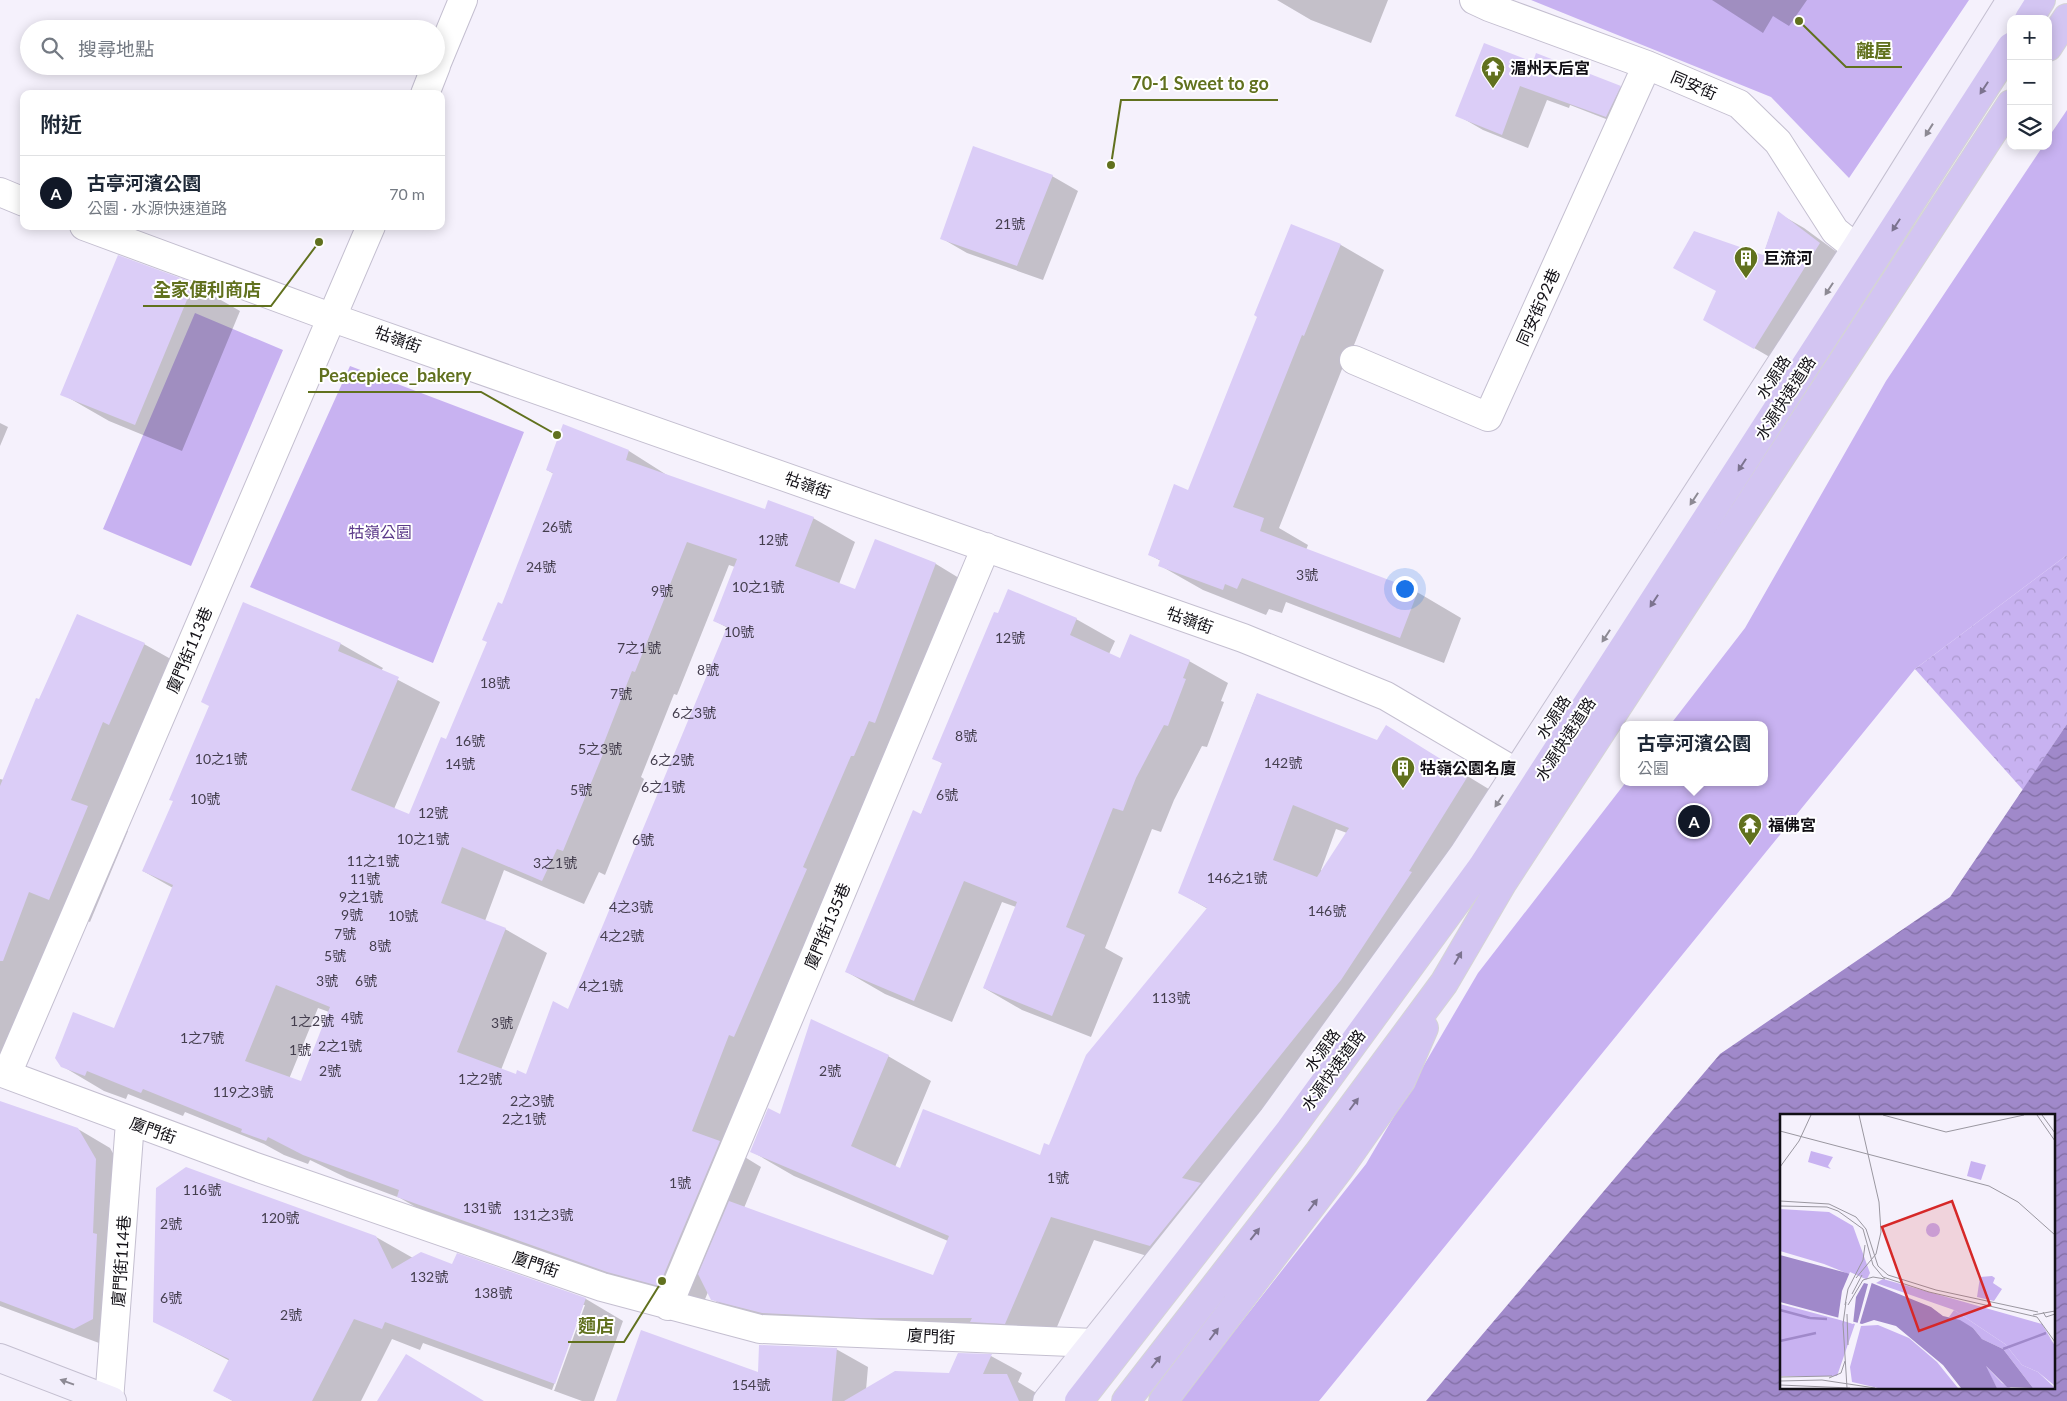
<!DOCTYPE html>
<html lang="zh-TW">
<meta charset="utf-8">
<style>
:root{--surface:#fff;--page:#f6f6f7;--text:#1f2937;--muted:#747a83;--line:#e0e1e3;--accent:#111827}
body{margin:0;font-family:Lato,"Noto Sans TC",sans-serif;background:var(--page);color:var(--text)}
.controls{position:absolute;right:15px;top:15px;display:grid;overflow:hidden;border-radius:10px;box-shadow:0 2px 12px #0003}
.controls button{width:45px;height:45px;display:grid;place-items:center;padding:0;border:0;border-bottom:1px solid var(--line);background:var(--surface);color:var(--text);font:25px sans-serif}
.you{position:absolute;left:1404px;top:588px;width:18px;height:18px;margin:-12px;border:4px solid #fff;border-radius:50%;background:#1a73e8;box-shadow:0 0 0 8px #1a73e833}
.badge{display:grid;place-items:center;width:32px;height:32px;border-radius:50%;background:var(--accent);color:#fff;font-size:16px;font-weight:700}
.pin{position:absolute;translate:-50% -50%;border:2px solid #fff;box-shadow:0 1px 5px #0006}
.popup{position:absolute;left:1620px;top:721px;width:148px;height:65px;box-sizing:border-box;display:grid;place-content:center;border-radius:10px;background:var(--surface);filter:drop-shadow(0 1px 4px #0005);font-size:16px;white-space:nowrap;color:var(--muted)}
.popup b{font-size:19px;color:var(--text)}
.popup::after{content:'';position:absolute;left:50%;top:100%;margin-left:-10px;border:10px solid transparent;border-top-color:var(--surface)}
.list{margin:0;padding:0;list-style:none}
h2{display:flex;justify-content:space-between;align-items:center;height:65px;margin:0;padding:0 20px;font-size:21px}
h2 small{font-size:16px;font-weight:400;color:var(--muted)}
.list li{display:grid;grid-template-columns:32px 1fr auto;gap:15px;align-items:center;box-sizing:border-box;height:75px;padding:0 20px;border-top:1px solid var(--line)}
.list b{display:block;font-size:19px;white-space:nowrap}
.list p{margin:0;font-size:16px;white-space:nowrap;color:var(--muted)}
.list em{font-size:16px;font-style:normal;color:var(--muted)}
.icon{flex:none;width:28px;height:28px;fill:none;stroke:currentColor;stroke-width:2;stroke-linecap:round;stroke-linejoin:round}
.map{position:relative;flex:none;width:2067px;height:1401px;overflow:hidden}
.search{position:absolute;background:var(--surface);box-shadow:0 2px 12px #0003;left:20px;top:20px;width:425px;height:55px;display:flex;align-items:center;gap:12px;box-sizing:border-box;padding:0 18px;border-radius:28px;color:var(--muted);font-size:19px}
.panel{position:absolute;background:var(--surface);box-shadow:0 2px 12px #0003;left:20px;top:90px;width:425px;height:140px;border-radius:10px}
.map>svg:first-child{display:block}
.green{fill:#c8b2f1}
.forest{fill:url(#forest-crowns)}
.water{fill:url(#water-waves);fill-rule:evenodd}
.shadow{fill:#0003;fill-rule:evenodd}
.building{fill:#dbcdf7;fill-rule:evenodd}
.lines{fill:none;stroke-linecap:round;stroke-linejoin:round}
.street-casing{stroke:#c4bfd0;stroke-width:30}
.secondary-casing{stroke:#c4bfd0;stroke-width:30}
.highway-casing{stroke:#d4d4d5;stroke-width:30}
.street{stroke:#fff;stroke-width:28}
.secondary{stroke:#f2eefb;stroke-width:28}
.highway{stroke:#d3c5f2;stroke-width:28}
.oneway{fill:#7c738f}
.oneway2{fill:#8d8a94}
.labels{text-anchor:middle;stroke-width:4;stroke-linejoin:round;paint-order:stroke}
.number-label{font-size:14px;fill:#443e4e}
.poi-label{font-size:16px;font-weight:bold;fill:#110f15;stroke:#fff;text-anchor:start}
.street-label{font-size:16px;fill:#110f15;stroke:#fff}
.park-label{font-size:16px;fill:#5b3a89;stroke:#fff}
.inset-river{fill:none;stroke:#a089ca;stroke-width:2.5}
.inset-road{fill:none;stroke:#9a97a0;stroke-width:1}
.view{fill:#d62828;fill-opacity:0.15;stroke:#d62828;stroke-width:2.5}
.inset-edge{fill:none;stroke:#110f15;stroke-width:2.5}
.leader{fill:none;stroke:#61711e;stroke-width:2}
.callout-dot{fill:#61711e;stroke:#fff;stroke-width:2}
.callout-label{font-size:18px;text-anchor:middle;font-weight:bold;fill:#61711e;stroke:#fff;stroke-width:4;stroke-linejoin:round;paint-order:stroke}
</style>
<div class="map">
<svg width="2067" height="1401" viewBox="0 0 2067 1401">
<defs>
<pattern id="forest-crowns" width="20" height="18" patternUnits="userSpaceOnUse" patternTransform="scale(1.25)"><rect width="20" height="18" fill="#c8b2f1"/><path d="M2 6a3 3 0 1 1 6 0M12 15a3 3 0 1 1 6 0" fill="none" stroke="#ab98ce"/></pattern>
<pattern id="water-waves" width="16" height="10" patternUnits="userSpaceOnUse" patternTransform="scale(1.25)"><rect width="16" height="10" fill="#a089ca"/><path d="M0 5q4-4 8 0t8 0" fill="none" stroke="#816ea3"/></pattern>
</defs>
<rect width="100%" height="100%" fill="#f5f1fc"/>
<path class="green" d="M1531 0H1969L1849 178 1771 97Z
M2067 110V555L1915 669 1319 1401H1179L1366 1164 1478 973 1626 782H1764V725H1670L1745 628 1886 381 2043 146H2048V138Z
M195 313 283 350 191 566 103 529Z
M350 366 524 432 433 663 250 587Z"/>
<path class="forest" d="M2067 555V724L2023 790 1915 669Z"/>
<path class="water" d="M2067 724V1401H1426L1720 1054 1950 897ZM1781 1115H2053V1387H1781Z"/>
<path class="shadow" d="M1277 0H1388L1371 43 1311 20Z
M1712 0H1807L1789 26 1773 16 1763 33Z
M1484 45 1553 71 1620 87 1637 97 1624 126 1570 105 1569 108 1547 100 1528 148 1483 130 1457 115Z
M1052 176 1078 191 1043 280 967 253 941 238Z
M1778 213 1804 228 1845 258 1780 363 1704 319 1763 256Z
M1292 226 1341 245 1384 270 1348 360 1346 359 1279 528 1308 545 1306 550 1417 592 1461 618 1444 663 1286 602 1282 613 1269 609 1266 615 1246 607 1203 590 1159 565 1161 561 1150 555 1189 491 1259 317Z
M193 284 240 311 182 451 109 421 62 394Z
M0 423 8 427 0 446Z
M629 451 670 477 765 510 813 518 855 542 839 584 856 591 876 541 936 564 977 589 735 1151 761 1167 744 1208 934 1277 948 1241 794 1176 751 1151 781 1116 888 1056 931 1081 895 1167 901 1170 1041 1156 1049 1147 1208 909 1180 893 1257 694 1377 741 1387 727 1510 802 1194 1270 1094 1240 1048 1348 755 1324 712 1299 708 1292 701 1309 440 1221 400 1198 347 1178 310 1160 308 1164 284 1155 264 1144 185 1112 183 1116 128 1094 126 1099 104 1091 62 1066 115 1030 173 888 143 871 174 801 210 706 244 604 341 644 383 668 381 671 440 702 394 809 410 816 447 741 503 606 554 474 547 470ZM729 565 735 567 715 621 728 628 569 1011 527 1075 517 1076 501 1070 547 953 505 929 485 921 504 870 584 904 599 872 605 875 644 779 641 777 674 694 677 695ZM1336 829 1347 833 1322 871 1321 870ZM318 1008 329 1012 302 1083 289 1079Z
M1076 619 1115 641 1109 654 1121 660 1189 661 1228 683 1221 701 1224 702 1207 747 1202 746 1174 800 1161 832 1152 829 1105 948 1123 958 1091 1037 1022 1010 984 988 1016 907 1002 902 952 1022 885 994 847 972 921 815 943 764 934 758Z
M144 644 185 667 112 822 128 831 90 922 70 914 16 1059 0 1053V779L4 780 40 701Z
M0 1102 78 1129 110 1148 127 1178 107 1346 0 1306Z
M376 1237 413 1258 453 1265 457 1255 586 1299 623 1321 594 1401H582L423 1343 420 1350 392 1339 361 1401H233L215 1391 230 1361 154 1321ZM583 1305H585L554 1391 552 1390Z
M836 1349 868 1367 866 1390 950 1374 958 1354 991 1356 1022 1373 1018 1382 1038 1394 1042 1401H617L759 1374Z"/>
<path class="building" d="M1484 43 1533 62 1536 53 1621 86 1606 117 1520 86 1502 135 1455 116Z
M973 146 1053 175 1017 266 940 239Z
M1778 211 1820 243 1754 349 1703 320 1716 291 1673 268 1694 231 1763 255Z
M1291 224 1341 244 1304 336 1302 335 1233 507 1264 518 1260 531 1418 591 1400 638 1242 578 1237 589 1225 584 1223 590 1158 566 1160 560 1148 555 1174 484 1188 490 1257 317 1254 315Z
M118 255 194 283 135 425 60 395Z
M563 424 629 450 626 460 765 509 768 500 814 517 795 566 855 589 875 539 936 563 875 723 869 721 854 756H851L803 867 807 869 734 1037 729 1035 692 1131 720 1141 659 1286 607 1272 397 1197 399 1190 303 1155 268 1137 266 1141 241 1132 242 1129 143 1089 141 1093 87 1071 85 1076 61 1067 55 1058 73 1012 114 1028 173 885 142 871 173 801 169 800 209 706 201 702 243 602 341 643 338 651 399 677 351 790 409 814 441 737 446 739 487 642 482 640 498 602 502 604 553 473 546 470ZM687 542 737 559 713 621 727 627 568 1009 553 1001 526 1074 517 1070 516 1074 457 1052 506 928 441 903 462 847 542 881 557 849 563 851 603 754 600 753 632 671 635 672ZM276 985 330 1007 301 1081 245 1061Z
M1008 589 1077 618 1070 635 1120 658 1130 634 1190 660 1183 678 1186 679 1168 726 1164 725 1136 778 1123 811 1113 808 1066 927 1085 935 1052 1016 983 988 1017 902 964 881 914 1001 845 972 913 810 921 814 942 763 932 759 994 612 998 613Z
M77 614 145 643 109 725 103 722 71 800 88 806 49 900 29 892 3 961H0V786L36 698 39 699Z
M1257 693 1377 740 1386 725 1468 776 1409 871 1412 872 1341 980 1182 1178 1201 1183 1150 1246 1051 1217 1005 1324 970 1322 972 1318H860L762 1313 711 1300 698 1274 729 1201 933 1275 949 1236 750 1152 768 1108 780 1114 811 1019 889 1055 851 1146 900 1168 923 1109 1040 1155 1044 1143 1049 1145 1086 1055 1207 908 1178 893ZM1293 805 1349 828 1317 877 1273 860Z
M0 1101 78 1128 96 1159 93 1233 97 1234 93 1319 74 1329 0 1301Z
M186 1167 376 1236 392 1269 421 1252 452 1264 457 1253 586 1298 555 1384 385 1322 382 1329 354 1319 312 1401H233L213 1391 229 1359 153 1322 156 1188Z
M641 1330 758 1372 759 1345 837 1348 832 1401H616Z
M958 1353 992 1354 983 1374H1007L1019 1401H844L895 1371 949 1373Z
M406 1354 484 1401H377Z"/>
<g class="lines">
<g class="street-casing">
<path id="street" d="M1474 0 1489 7 1647 65 1739 104 1778 142 1835 231 1856 248
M436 65 463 0
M425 94 436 66
M0 192 24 202
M84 226 333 318 1243 638 1386 696 1517 773
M1354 360 1488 417 1647 65
M0 1072 253 1166 602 1287 760 1329 1095 1343
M7 1074 371 226
M668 1306 986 547
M109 1401 130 1122"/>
</g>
<g class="secondary-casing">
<path id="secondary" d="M0 1358 112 1401
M1047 1401 1273 1118 1463 855 1856 248 2011 0"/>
</g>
<g class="highway-casing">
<path id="highway" d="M2029 19 2041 0
M2048 47 2067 18
M1079 1401 1290 1130 1482 867 2011 47
M1126 1401 1319 1152 1444 983 1503 882 2011 104
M1163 1401 1340 1168 1401 1081 1424 1028"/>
</g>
<use href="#street" class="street"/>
<use href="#secondary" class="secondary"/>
<use href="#highway" class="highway"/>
</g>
<defs><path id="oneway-solid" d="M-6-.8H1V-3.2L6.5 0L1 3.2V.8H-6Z" transform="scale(1.25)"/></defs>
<g class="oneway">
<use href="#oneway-solid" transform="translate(1984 88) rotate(123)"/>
<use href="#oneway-solid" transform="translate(1896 225) rotate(123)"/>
<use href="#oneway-solid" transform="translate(1742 465) rotate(123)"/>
<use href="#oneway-solid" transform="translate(1654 601) rotate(123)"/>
<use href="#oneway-solid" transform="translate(1458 958) rotate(-60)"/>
<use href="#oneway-solid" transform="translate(1354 1104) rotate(-53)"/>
<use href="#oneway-solid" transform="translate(1313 1205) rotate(-53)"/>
<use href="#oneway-solid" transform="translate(1255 1234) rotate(-52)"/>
<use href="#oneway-solid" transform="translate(1214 1334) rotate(-53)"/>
<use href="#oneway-solid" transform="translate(1156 1362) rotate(-52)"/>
</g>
<g class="oneway2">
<use href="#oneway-solid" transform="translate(1929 130) rotate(122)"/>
<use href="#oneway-solid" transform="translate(1829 289) rotate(123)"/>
<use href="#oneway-solid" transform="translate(1694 499) rotate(123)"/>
<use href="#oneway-solid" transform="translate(1606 636) rotate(123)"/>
<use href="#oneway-solid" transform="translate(1499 801) rotate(124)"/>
<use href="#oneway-solid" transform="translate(67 1382) rotate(-160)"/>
</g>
<defs>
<g id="temple-pin" transform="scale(1.25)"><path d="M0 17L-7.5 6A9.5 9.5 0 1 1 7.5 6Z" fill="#61711e" stroke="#fff"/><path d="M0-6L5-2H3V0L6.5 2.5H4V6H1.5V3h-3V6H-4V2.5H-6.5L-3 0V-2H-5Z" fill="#fff"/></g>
<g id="building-pin" transform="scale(1.25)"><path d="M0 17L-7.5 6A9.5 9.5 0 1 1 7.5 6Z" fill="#61711e" stroke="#fff"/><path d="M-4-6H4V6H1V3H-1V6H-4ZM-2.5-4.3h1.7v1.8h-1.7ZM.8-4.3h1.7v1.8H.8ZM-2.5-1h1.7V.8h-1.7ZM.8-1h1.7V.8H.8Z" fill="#fff"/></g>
</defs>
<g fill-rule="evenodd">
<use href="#temple-pin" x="1493" y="68"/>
<use href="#building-pin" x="1746" y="258"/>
<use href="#building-pin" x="1403" y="768"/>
<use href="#temple-pin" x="1750" y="825"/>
</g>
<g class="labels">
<g class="number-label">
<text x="1010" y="229">21號</text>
<text x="557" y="532">26號</text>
<text x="773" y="545">12號</text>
<text x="541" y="572">24號</text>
<text x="1307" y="580">3號</text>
<text x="758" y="592">10之1號</text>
<text x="662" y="596">9號</text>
<text x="739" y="637">10號</text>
<text x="1010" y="643">12號</text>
<text x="639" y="653">7之1號</text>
<text x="708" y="675">8號</text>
<text x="495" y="688">18號</text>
<text x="621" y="699">7號</text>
<text x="694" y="718">6之3號</text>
<text x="966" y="741">8號</text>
<text x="470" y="746">16號</text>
<text x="600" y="754">5之3號</text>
<text x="221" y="764">10之1號</text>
<text x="672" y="765">6之2號</text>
<text x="1283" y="768">142號</text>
<text x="460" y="769">14號</text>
<text x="663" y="792">6之1號</text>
<text x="581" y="795">5號</text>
<text x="947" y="800">6號</text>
<text x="205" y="804">10號</text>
<text x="433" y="818">12號</text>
<text x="423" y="844">10之1號</text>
<text x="643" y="845">6號</text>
<text x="373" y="866">11之1號</text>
<text x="555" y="868">3之1號</text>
<text x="1237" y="883">146之1號</text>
<text x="365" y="884">11號</text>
<text x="361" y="902">9之1號</text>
<text x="631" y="912">4之3號</text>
<text x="1327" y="916">146號</text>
<text x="352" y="920">9號</text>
<text x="403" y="921">10號</text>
<text x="345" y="939">7號</text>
<text x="622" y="941">4之2號</text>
<text x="380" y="951">8號</text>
<text x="335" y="961">5號</text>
<text x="327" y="986">3號</text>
<text x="366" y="986">6號</text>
<text x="601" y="991">4之1號</text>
<text x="1171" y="1003">113號</text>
<text x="352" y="1023">4號</text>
<text x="312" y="1026">1之2號</text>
<text x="502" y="1028">3號</text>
<text x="202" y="1043">1之7號</text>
<text x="340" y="1051">2之1號</text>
<text x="300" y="1055">1號</text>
<text x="330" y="1076">2號</text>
<text x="830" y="1076">2號</text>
<text x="480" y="1084">1之2號</text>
<text x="243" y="1097">119之3號</text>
<text x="532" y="1106">2之3號</text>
<text x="524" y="1124">2之1號</text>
<text x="1058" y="1183">1號</text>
<text x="680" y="1188">1號</text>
<text x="202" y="1195">116號</text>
<text x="482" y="1213">131號</text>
<text x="543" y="1220">131之3號</text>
<text x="280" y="1223">120號</text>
<text x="171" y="1229">2號</text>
<text x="429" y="1282">132號</text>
<text x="493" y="1298">138號</text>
<text x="171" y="1303">6號</text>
<text x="291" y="1320">2號</text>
<text x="751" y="1390">154號</text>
</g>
<g class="poi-label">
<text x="1510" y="74">湄州天后宮</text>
<text x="1764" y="264">巨流河</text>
<text x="1420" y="774">牯嶺公園名廈</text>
<text x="1768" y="831">福佛宮</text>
</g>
<g class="street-label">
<text transform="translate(1694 85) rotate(23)" y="6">同安街</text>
<text transform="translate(1538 307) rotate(-66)" y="6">同安街92巷</text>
<text transform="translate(398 339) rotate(20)" y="6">牯嶺街</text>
<text transform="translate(1773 377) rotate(-57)" y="6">水源路</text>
<text transform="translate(1785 398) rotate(-57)" y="6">水源快速道路</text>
<text transform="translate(808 485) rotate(20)" y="6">牯嶺街</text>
<text transform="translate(1190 620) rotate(20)" y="6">牯嶺街</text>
<text transform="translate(189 650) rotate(-67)" y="6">廈門街113巷</text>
<text transform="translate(1553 717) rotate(-57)" y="6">水源路</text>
<text transform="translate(1565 739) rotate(-57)" y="6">水源快速道路</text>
<text transform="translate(827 926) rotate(-67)" y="6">廈門街135巷</text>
<text transform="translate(1322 1050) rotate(-54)" y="6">水源路</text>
<text transform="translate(1333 1070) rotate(-54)" y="6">水源快速道路</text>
<text transform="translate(153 1130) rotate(20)" y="6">廈門街</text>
<text transform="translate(121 1261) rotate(-86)" y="6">廈門街114巷</text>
<text transform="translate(536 1264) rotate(19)" y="6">廈門街</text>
<text transform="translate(931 1336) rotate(3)" y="6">廈門街</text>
</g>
<g class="park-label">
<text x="380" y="538">牯嶺公園</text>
</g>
</g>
<g transform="translate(1780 1114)">
<rect width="275" height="275" fill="#f5f1fc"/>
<path d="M31 37 53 43 48 52 51 55 28 48ZM191 47 206 51 201 66 187 62ZM0 95 49 98 73 112 90 159 86 167 44 150 0 137ZM146 116a7 7 0 1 1 14 0a7 7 0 1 1-14 0ZM212 162 215 164 213 169 222 175 214 187 197 183 200 163ZM103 165 262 210 275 232V272L258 258 242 251 225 230 174 196 96 169ZM0 190 75 210 57 262H0ZM98 211 129 224 157 248 178 274H98L72 268 70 253 81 212Z" fill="#c8b2f1"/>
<path d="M174 196 225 230 242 251 258 258 275 274H253L223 235 202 225 193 214 169 203ZM204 250 222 269 231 274H217Z" fill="#c8b2f1"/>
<path d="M0 141 67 159 151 193 163 202 180 206 193 214 202 225 223 235 253 274 227 273 206 252 217 274H181L163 251 116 212 94 206 82 210 0 188Z" fill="#a089ca"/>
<path d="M70 158 92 168 79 212 77 211 88 170 84 169 76 183 73 210 58 205 62 177Z" fill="#f5f1fc"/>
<path class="inset-river" d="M0 196 30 204M30 204 47 205M0 227 36 219M223 235 266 219"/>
<path class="inset-road" d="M103 1 166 18 244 1M257 1 275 27M262 1 275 19M0 17 209 72 238 88 275 121M0 53 19 27 31 1M0 87 49 90 76 103 86 115 98 152 108 161 156 176 258 198M0 92 47 93 58 97 83 115 93 151 103 163 149 178 257 203 275 228M76 164 96 140 101 118 99 88 79 1M72 180 82 161M66 188 63 210 67 274M65 191 68 175 83 146 85 131M68 191 83 166 93 163 105 165M263 198 266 203 275 200M67 200 68 231M253 201 275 197M0 263 52 262M49 264 61 259 65 247M0 267 42 266 95 274M0 271 70 274"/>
<path class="view" d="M172 87 210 191 139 217 102 113Z"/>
<rect width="275" height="275" class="inset-edge"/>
</g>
<path class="leader" d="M1799 21L1846 67H1902M1111 165L1121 100H1278M319 242L271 306H143M557 435L481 392H308M662 1281L624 1342H568"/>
<g class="callout-dot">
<circle cx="1799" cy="21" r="5"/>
<circle cx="1111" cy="165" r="5"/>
<circle cx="319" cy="242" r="5"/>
<circle cx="557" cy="435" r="5"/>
<circle cx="662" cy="1281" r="5"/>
</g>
<g class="callout-label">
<text x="1874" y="57">離屋</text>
<text x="1200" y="90">70-1 Sweet to go</text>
<text x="207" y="296">全家便利商店</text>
<text x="395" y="382">Peacepiece_bakery</text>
<text x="596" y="1332">麵店</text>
</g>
</svg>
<div class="controls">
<button>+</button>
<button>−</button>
<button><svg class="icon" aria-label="layers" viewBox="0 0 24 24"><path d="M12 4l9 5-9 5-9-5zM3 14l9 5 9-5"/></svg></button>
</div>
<div class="you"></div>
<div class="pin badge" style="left:1694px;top:821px">A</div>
<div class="popup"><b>古亭河濱公園</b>公園</div>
<div class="search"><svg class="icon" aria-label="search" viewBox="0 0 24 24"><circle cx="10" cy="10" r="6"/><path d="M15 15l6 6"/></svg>搜尋地點</div>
<section class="panel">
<h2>附近<small></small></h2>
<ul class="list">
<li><span class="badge">A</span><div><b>古亭河濱公園</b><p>公園 · 水源快速道路</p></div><em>70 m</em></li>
</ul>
</section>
</div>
